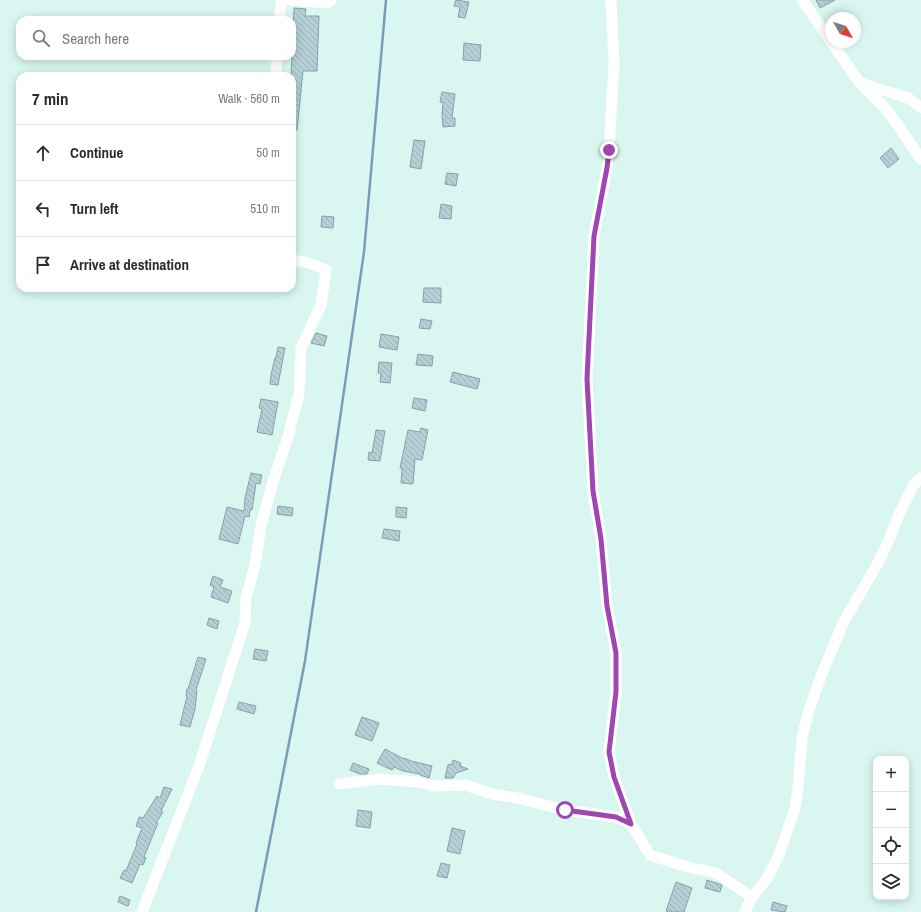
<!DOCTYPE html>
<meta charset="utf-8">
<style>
:root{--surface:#fff;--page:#f7f7f7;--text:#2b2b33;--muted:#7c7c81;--line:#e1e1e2}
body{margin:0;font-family:"Archivo Narrow",sans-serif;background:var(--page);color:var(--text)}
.controls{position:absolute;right:12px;bottom:12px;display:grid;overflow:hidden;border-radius:8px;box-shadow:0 2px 10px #0003}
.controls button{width:36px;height:36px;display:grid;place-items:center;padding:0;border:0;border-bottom:1px solid var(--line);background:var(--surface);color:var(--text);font:20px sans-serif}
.compass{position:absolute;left:825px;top:12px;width:36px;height:36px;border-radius:50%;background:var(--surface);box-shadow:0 2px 10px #0003;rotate:129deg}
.stop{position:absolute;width:12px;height:12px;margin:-9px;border:3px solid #9f46b2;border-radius:50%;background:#fff}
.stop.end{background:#9f46b2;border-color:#fff;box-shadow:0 1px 4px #0008}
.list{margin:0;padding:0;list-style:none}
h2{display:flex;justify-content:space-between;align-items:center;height:52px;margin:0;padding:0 16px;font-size:17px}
h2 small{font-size:13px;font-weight:400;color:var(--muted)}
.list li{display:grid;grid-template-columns:26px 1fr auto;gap:12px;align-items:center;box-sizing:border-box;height:56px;padding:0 16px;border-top:1px solid var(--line)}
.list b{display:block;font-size:15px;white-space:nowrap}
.list em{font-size:13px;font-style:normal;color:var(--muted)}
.icon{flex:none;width:22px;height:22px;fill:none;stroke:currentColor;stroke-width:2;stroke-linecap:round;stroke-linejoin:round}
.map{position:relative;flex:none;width:921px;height:912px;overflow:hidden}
.search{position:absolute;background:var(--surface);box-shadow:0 2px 10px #0003;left:16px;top:16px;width:280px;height:44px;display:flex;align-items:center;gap:10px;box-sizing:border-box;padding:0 14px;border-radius:12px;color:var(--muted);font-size:15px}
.panel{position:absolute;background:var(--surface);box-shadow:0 2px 10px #0003;left:16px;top:72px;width:280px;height:220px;border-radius:12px}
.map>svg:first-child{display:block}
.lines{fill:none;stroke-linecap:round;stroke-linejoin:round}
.stream{stroke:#799db6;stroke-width:2.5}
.building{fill:url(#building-back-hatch);stroke:#86a1a7}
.minor{stroke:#fff;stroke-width:11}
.route{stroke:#9f46b2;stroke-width:5}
</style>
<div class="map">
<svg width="921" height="912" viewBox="0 0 921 912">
<defs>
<pattern id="building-back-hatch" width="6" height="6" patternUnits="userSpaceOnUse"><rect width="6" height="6" fill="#b4d0d6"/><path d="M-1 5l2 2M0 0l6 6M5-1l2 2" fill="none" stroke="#9ab2b7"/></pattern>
</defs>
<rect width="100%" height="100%" fill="#d9f6f1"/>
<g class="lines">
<path class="stream" d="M256 912 305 661 364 252 386 0"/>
</g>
<path class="building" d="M456 0 469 2 465 18 458 17 460 7 454 6Z
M816 0H835L820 8Z
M294 8 306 9 305 16H319L317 71H303L297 130H292L291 76Z
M464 43 481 45 480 61 463 60Z
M442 92 455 94 452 118H455V126L443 127 442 114 443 103 440 102Z
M414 140 425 141 421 169 410 167Z
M891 148 899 159 888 168 880 158Z
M447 173 458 174 456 186 445 184Z
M441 204 452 206 451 219 439 218Z
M322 216 334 217 333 228 321 227Z
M424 288H441V303L423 302Z
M421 319 432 321 430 329 419 328Z
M316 333 327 336 324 346 311 343Z
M381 334 399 337 397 350 379 347Z
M278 347 285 348 278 385 270 384 271 375 275 358H276Z
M418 354 433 356 432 366 416 365Z
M379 362 392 363 390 383 380 382 381 373H378Z
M453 372 480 379 477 389 450 382Z
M414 398 427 400 425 411 412 408Z
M261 399 278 402 272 435 257 432 262 409 259 408Z
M421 428 428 430 422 460 415 459 413 484 401 483 402 468H400L408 430 420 432Z
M376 430 385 431 380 461 368 460 369 452 372 453Z
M251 473 262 475 260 484 256 483 252 510H250L249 517 245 516 238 544 219 539 227 507 244 511 245 498Z
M278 506 293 508 292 516 277 514Z
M396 507 407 508 406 518 396 517Z
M384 529 400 531 399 541 382 538Z
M213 576 223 580 220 587 232 591 228 603 211 597 214 587 210 585Z
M209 618 219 621 217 629 207 625Z
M255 649 268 651 266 661 253 659Z
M198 657 206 659 196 690 197 691 195 709 190 727 180 725 187 696H186L187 689H188Z
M239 702 256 706 254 714 237 709Z
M362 717 379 723 372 741 355 735Z
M385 749 404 759V758L411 761 432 766 429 778 420 775V774L403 771 394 767 392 770 377 763Z
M453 760 461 763 460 766 468 769 456 773 453 778H445L448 765 452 764Z
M353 763 369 769 367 774H360L350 770Z
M164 787 172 789 161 811 163 812 156 823H158L144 857 146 858 143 865 140 864 132 883 120 878 124 870 126 871 137 844 136 843 142 828 136 826 139 817 143 818 157 796 160 798Z
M358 810 372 812 370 828 356 826Z
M452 828 465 831 460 854 447 851Z
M441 863 450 865 447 878 437 876Z
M707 880 722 885 720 892 705 888Z
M676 882 692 888 684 912H669L666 911Z
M120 896 130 900 128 906 118 902Z
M773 902 787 906 785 912 771 910Z"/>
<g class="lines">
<path class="minor" d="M290 0 327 3 331 0
M611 0 614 63 609 150 607 168 594 236 587 379 593 491 601 539 607 606 616 653V692L609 752 614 777 631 824 650 855 684 866 716 873 752 897
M802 0 831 41
M279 20 281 3 285 0
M831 42 860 83 908 98 921 108
M276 76 277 56
M862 85 887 110 921 159
M339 784 380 779 417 782 434 786 465 785 492 794 517 798 565 810 616 817 631 824
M142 912 199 766 245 623 246 598 255 565 261 526 272 485 288 437 299 394 301 348 321 305 326 270 309 263 292 260
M745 912 752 897 766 880 779 855 795 808 798 788 802 738 808 713 821 676 843 623 878 563 889 540 900 512 915 483 921 478"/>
</g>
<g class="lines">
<path class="route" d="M565 810 616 817 631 824 614 777 609 752 616 692V653L607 606 601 539 593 491 587 379 594 236 607 168 609 150"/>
</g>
</svg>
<div class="controls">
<button>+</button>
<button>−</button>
<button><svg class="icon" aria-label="locate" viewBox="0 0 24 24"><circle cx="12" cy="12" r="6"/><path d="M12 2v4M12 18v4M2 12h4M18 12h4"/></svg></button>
<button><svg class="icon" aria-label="layers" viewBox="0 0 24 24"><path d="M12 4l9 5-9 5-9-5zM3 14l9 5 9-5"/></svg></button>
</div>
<svg class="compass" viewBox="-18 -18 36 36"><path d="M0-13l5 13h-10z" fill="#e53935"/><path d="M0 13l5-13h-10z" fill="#7c7c81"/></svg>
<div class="stop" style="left:565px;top:810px"></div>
<div class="stop end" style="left:609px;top:150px"></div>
<div class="search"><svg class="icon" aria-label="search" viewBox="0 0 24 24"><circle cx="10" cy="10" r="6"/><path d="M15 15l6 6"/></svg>Search here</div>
<section class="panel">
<h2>7 min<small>Walk · 560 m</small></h2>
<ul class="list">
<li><svg class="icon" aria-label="ahead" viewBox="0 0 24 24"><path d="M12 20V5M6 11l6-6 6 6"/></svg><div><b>Continue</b></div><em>50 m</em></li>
<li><svg class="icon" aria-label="left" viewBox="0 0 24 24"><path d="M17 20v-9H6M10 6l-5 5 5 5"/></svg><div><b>Turn left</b></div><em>510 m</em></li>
<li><svg class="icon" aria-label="arrive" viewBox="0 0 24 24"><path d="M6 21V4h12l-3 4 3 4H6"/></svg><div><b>Arrive at destination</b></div></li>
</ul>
</section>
</div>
